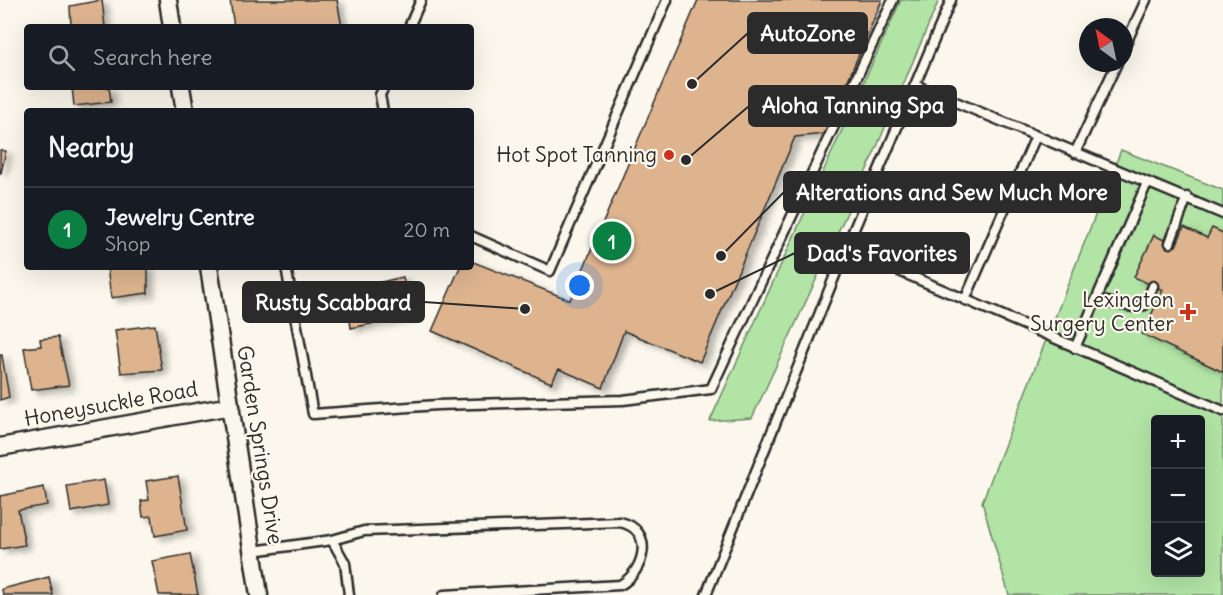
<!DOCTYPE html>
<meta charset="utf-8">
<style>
:root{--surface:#171b24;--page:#242831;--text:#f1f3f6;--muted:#9ea1a6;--line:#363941;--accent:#0b8043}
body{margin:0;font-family:Delius,sans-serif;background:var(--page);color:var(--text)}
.controls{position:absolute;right:18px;bottom:18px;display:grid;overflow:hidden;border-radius:6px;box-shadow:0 6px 24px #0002}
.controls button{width:54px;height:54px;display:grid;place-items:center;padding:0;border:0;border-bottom:2px solid var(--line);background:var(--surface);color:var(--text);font:30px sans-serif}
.compass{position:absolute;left:1079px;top:18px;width:54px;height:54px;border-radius:50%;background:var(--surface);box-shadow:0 6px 24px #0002;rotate:327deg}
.you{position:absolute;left:580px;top:286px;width:21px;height:21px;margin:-15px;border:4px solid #fff;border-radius:50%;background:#1a73e8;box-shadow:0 0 0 9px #1a73e833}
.badge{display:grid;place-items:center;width:39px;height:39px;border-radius:50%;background:var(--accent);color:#fff;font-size:20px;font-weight:700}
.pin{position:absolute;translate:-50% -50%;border:3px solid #fff;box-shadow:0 2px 6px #0006}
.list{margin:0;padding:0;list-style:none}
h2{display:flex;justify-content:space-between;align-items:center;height:78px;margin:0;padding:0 24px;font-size:26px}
h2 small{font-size:20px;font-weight:400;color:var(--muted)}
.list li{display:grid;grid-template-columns:39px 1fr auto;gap:18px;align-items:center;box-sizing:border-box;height:84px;padding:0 24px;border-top:2px solid var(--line)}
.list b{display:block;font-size:22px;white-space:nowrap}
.list p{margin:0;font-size:20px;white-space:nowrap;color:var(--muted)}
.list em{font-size:20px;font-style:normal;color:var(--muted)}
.icon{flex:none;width:33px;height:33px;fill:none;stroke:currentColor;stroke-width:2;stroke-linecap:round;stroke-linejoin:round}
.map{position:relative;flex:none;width:1223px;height:595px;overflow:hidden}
.search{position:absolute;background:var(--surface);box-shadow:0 6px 24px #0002;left:24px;top:24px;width:450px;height:66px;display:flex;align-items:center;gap:15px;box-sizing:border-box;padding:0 21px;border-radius:6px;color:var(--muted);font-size:22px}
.panel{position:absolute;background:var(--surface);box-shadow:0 6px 24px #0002;left:24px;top:108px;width:450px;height:162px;border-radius:6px}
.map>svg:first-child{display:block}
.green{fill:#b2e4a5;stroke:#6e8868;stroke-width:1.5;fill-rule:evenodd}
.building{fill:#ddb48e;stroke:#2b2b2b;stroke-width:1.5;filter:url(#shadow)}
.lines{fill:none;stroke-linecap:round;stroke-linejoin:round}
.service-casing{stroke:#2b2b2b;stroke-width:13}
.minor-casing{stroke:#2b2b2b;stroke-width:21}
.service{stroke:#fbf7ec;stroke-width:8}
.minor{stroke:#fbf7ec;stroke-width:16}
.poi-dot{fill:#c8321e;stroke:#fbf7ec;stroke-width:2}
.labels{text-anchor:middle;stroke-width:4.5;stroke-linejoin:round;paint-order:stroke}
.poi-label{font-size:21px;fill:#2b2b2b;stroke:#fbf7ec;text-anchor:end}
.street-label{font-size:21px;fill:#2b2b2b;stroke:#fbf7ec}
.leader{fill:none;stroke:#2b2b2b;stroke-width:2}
.callout-dot{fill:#2b2b2b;stroke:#fbf7ec;stroke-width:2}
.callout{fill:#2b2b2b;stroke:#2b2b2b;stroke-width:2}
.callout-label{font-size:22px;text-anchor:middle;font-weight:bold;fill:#fff}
</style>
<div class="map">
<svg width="1223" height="595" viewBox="0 0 1223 595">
<defs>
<filter id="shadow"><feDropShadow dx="6" dy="4" stdDeviation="3" flood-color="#0004"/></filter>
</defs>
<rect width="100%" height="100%" fill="#fbf7ec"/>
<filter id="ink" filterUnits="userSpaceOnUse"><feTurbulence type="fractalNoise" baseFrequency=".0167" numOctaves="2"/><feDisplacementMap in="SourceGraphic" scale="12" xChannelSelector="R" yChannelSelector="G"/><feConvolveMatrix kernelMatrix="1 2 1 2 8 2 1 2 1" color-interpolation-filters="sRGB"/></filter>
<g filter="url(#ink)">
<path class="green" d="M901 0H939L870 163 752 418 710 421Z
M1121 150 1223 190V595H1009L982 502ZM1156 420H1200V572H1156Z"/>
<path class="building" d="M102 0 105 27H71L70 6Z
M230 0H337L342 27H234Z
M698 0H882L825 134 795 137 700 362 624 331 603 388 559 369 551 383 432 331 460 267H471V261L570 300Z
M72 87H109L111 102 74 106Z
M0 150 6 151 1 173H0Z
M1184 227 1207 238 1212 228 1223 233V372L1142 334 1163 290 1134 277 1154 235 1176 246Z
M107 267H148V293L111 298Z
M403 277 410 316 351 328 346 290Z
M155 325 162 370 121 373 115 330Z
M58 337 69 385 31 390 24 348 41 346 40 339Z
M0 355H2L9 397 0 400Z
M178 476 187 530 155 536 152 516 143 517 141 501 149 500 146 481Z
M104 480 108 505 71 512 67 486Z
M44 487 47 505 18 510 25 545 0 549V496Z
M190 554 198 595H159L152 561Z
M49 577 53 595H3L2 589Z"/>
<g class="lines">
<g class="service-casing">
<path id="service" d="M409 27 421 0
M1124 47 1146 0
M915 85 1223 214
M383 111 380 95 384 87
M1075 153 1117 63
M471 236 550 271 667 0
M1170 243 1187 197
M846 248 1223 411
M286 267 313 414 437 405 623 400 711 389 893 0
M965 300 1036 136
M1096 300 1134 307 1145 305 1153 286
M1075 348 1147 183
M332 540 364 531 620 522C656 530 644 572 620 585L444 595
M253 551 332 540 345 563 349 595
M706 595 846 248 951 0"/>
</g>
<g class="minor-casing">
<path id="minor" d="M168 0 172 27
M181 87 185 111
M209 267 259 595
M0 447 231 406"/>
</g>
<use href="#service" class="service"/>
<use href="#minor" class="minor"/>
</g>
</g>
<g class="poi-dot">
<circle cx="669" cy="155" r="6"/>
<path d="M1185 303h6v6h6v6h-6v6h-6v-6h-6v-6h6z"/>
</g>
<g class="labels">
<g class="poi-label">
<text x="657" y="162">Hot Spot Tanning</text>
<text x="1174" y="307">Lexington<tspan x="1174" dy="24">Surgery Center</tspan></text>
</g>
<g class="street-label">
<text transform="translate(111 404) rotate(-10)" y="7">Honeysuckle Road</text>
<text transform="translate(260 445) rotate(81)" y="7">Garden Springs Drive</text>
</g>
</g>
<path class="leader" d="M692 84L748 33M686 160L749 106M721 256L784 192M710 294L795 253M525 309L424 302"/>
<g class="callout-dot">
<circle cx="692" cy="84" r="6"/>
<circle cx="686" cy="160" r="6"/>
<circle cx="721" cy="256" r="6"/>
<circle cx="710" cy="294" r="6"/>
<circle cx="525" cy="309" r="6"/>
</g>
<g class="callout">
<rect x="748" y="13" width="119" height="40" rx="6"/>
<rect x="749" y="86" width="207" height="40" rx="6"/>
<rect x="784" y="172" width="336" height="40" rx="6"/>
<rect x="795" y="233" width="174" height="40" rx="6"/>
<rect x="243" y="282" width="181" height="40" rx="6"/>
</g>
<g class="callout-label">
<text x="808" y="41">AutoZone</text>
<text x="853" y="113">Aloha Tanning Spa</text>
<text x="952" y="200">Alterations and Sew Much More</text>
<text x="882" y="261">Dad's Favorites</text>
<text x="333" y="310">Rusty Scabbard</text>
</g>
</svg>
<div class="controls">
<button>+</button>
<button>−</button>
<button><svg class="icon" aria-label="layers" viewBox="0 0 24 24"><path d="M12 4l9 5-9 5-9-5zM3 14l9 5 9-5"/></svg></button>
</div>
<svg class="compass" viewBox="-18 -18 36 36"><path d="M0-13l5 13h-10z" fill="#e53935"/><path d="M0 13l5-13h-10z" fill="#9ea1a6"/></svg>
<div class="you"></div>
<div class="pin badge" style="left:612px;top:241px">1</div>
<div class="search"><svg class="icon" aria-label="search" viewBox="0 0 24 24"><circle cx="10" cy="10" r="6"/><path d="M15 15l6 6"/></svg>Search here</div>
<section class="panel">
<h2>Nearby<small></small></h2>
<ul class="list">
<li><span class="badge">1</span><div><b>Jewelry Centre</b><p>Shop</p></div><em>20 m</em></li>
</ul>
</section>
</div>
